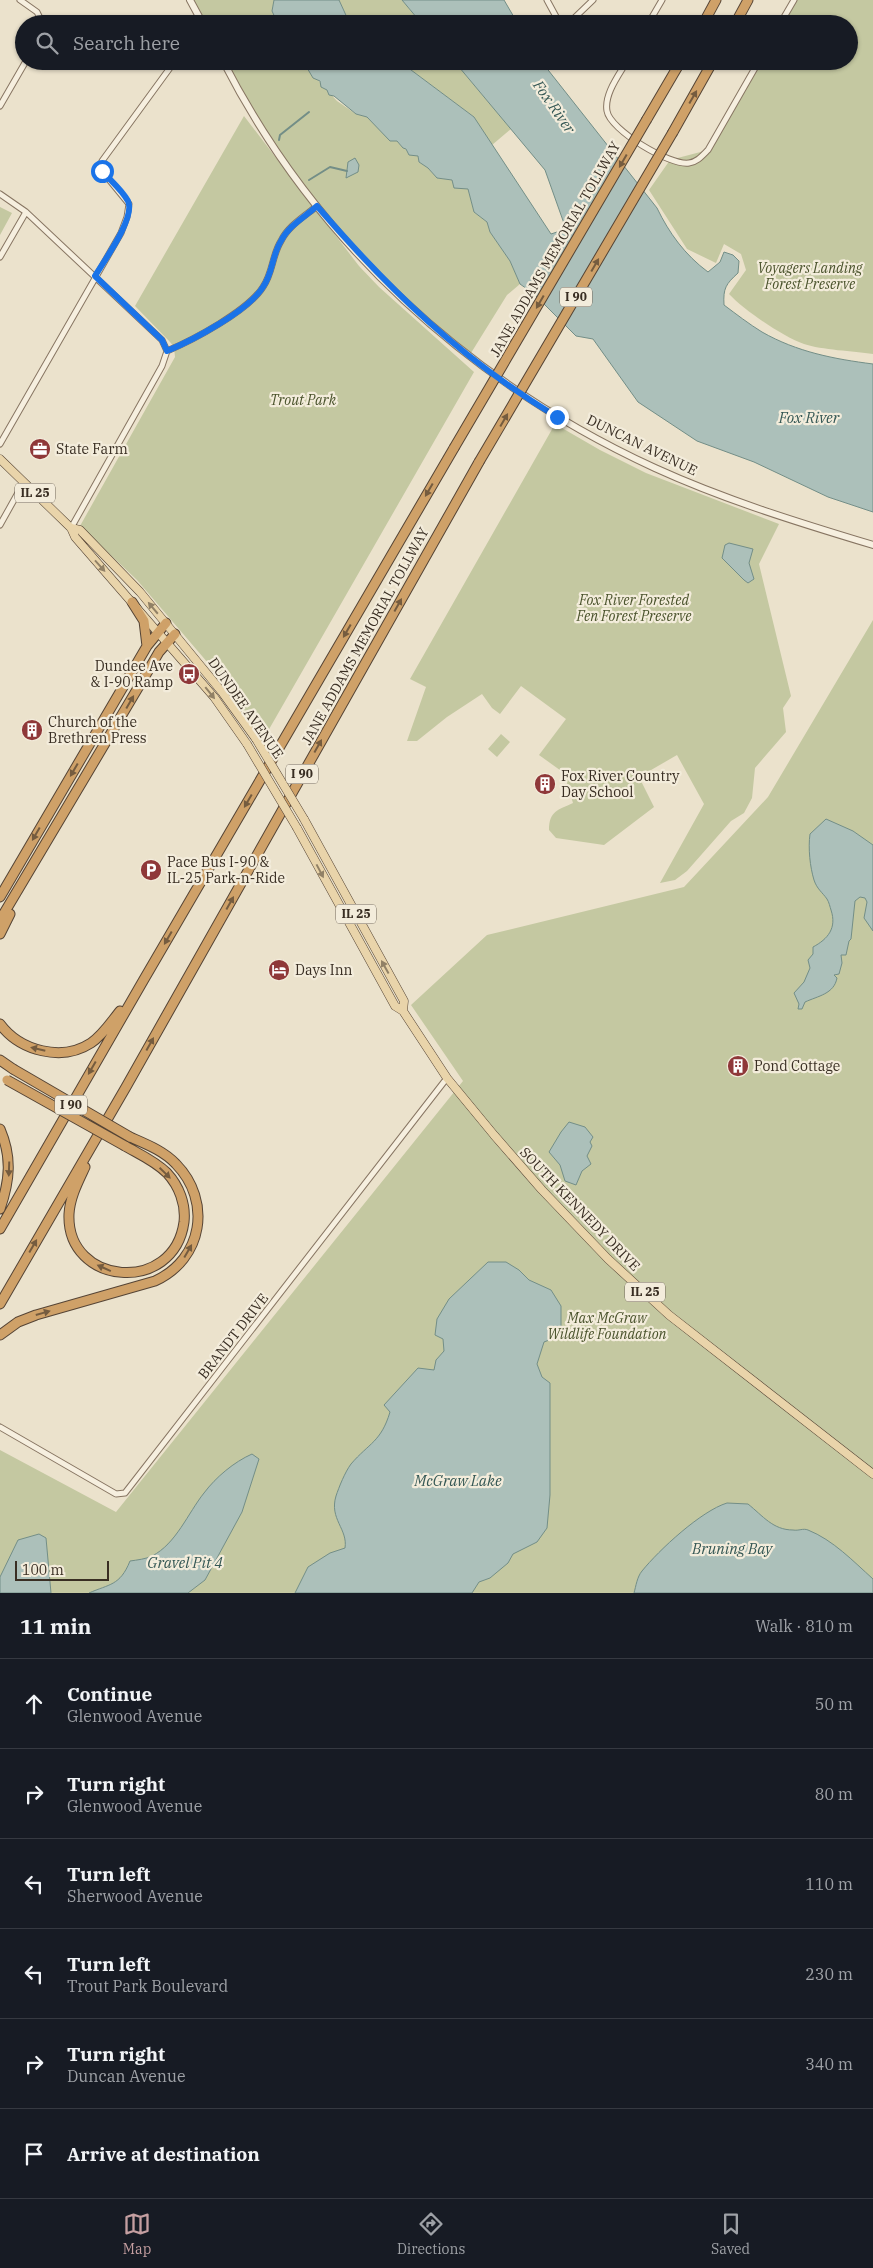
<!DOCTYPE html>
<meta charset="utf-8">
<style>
:root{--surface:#171b24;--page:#242831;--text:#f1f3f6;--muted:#9ea1a6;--line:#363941;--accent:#c59fa1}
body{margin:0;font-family:"IBM Plex Serif",serif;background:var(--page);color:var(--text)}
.scale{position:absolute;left:15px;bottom:12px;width:94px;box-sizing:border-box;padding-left:5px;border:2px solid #392e23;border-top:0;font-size:14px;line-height:18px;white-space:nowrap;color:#392e23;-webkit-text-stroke:4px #f3ecdb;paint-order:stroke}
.stop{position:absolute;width:15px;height:15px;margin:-11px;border:4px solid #1a73e8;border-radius:50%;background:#fff}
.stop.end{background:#1a73e8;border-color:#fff;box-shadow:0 1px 5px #0008}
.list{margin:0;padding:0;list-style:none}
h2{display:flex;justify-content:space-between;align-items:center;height:65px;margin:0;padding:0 20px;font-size:21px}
h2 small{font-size:16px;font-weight:400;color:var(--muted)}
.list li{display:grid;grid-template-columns:32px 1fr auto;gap:15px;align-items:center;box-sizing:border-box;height:90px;padding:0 20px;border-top:1px solid var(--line)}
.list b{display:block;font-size:19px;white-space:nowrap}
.list p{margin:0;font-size:16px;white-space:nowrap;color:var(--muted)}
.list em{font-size:16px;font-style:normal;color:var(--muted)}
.icon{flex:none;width:28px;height:28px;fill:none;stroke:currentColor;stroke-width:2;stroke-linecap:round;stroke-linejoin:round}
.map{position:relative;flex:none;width:873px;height:1593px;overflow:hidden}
.search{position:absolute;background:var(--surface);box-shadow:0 1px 4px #0004;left:15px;right:15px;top:15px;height:55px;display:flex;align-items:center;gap:12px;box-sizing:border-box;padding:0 18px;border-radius:28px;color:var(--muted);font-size:19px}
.sheet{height:605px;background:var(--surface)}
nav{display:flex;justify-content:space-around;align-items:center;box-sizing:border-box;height:70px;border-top:1px solid var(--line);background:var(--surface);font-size:14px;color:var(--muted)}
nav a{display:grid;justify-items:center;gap:2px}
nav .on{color:var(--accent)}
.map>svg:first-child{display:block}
.green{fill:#c4c8a1}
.water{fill:#acc0ba;stroke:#738e87}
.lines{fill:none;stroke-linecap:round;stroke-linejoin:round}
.stream{stroke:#738e87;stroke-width:2}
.minor-casing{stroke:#877562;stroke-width:7}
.tertiary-casing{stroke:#877562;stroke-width:8}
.primary-casing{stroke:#554435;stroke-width:9}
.motorway-casing{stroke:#554435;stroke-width:11}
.minor{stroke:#f6efdf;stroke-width:5}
.tertiary{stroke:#f6efdf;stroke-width:6}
.primary{stroke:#e9d4aa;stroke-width:8}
.motorway{stroke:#cfa168;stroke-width:9}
.primary-bridge-casing{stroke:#554435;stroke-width:9;stroke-linecap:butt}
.motorway-bridge-casing{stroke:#554435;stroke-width:11;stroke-linecap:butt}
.primary-bridge{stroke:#e9d4aa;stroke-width:8}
.motorway-bridge{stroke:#cfa168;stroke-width:9}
.oneway{fill:#755c3f}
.oneway2{fill:#918166}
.route{stroke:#1a73e8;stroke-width:6}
.labels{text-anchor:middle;stroke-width:4.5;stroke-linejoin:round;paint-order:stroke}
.shield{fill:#f3ecdb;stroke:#71675a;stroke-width:1}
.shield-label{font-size:12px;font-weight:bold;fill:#392e23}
.street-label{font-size:14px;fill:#392e23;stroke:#f3ecdb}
.park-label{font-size:14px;font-style:italic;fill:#4a532c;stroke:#f3ecdb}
.poi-label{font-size:14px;fill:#392e23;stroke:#f3ecdb;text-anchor:start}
.water-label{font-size:15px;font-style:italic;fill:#345754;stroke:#f3ecdb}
</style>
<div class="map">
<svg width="873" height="1593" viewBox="0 0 873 1593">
<rect width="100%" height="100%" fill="#ebe2cc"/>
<path class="green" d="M193 0H274L272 11 278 24H207Z
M339 0H402L422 24H350Z
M792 0H873V354C853 351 822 350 804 344 783 337 744 310 729 294L746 270 741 254 724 244 716 263 687 249 649 190 670 160 708 150 758 61H849V24H779Z
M226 61H303L306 67 337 101 356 114 367 117 390 140 397 141 403 148 418 156 419 162 428 168 437 178 452 180 455 188H468L474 212 487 222 490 232 510 261 520 284 507 295 471 353C374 282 281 169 226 61Z
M399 61H454L511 129 492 145 474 117Z
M244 116 359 266 379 287 474 372 264 738 208 663 137 580 80 526 175 357 174 347 170 342 135 306Z
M0 207 12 213 0 235Z
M555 424 600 450 646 473 779 524 759 564 791 696 783 708 786 732 755 768 752 798 744 813 731 821 687 871 675 880 660 883 704 804 677 755 639 777 654 807 604 845 556 838 549 830C549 811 558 810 573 803L564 773 539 755 566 719 521 686 500 714 492 708 482 694 447 717 417 741H407L426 687 410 679Z
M873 620V1593H0V1450L116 1512 463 1081 411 1005 487 935 684 887 768 797Z
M501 734 510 742 497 757 488 749Z"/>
<path class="water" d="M274 0H339L350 24H278L272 11Z
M402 0H504L518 24H422Z
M303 61H399L474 117 551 234 566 229 545 170 454 61H541L657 208C669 233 685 255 708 272L720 262 724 252 733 255 739 261 738 273C726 284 723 288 724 305 736 314 749 324 762 332 797 352 834 359 873 364V512L828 497 754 462 697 441 638 402 593 339 576 336 534 294 520 284 510 261 490 232 487 222 474 212 468 189 454 188 452 180 437 178 428 168 419 162 418 156 409 155 406 149 403 148 397 141H390L367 117 356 114 334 96 329 95 327 90 321 87 320 81 313 78Z
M355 158 359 165 358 172 346 178 348 162Z
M729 543 753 549 749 563 754 579 748 583 744 580 722 558 725 545Z
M826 819 853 831 873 845V931L864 918 867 902 865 898 860 897 855 901 851 939 849 941 846 955H841L842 963 839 974 834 975 837 978C834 994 818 996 805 1002L802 1009H798L799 1004 794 993 804 982 810 968 808 960 813 954V947C828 939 837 928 831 910 830 907 829 902 827 899 822 892 817 889 814 880 810 867 808 848 810 834Z
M569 1122 585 1127 593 1137 590 1142 592 1146 587 1156 591 1164 582 1171 576 1185 565 1181 560 1165 549 1152 561 1132Z
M488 1262H506L519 1270 529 1280 551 1290 561 1306V1326L557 1337 544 1342 537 1364 542 1377 550 1383V1495L547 1528 537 1542 513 1554 508 1563 490 1578 479 1582 472 1593H295L308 1567 330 1553 345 1548C348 1529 329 1519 336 1496 339 1487 345 1472 351 1464 369 1443 381 1442 390 1412L384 1405 418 1368 434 1370 436 1360 444 1351 443 1339 435 1335 437 1319 449 1299Z
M252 1454 259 1459 242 1512 205 1580 188 1593H89C109 1584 120 1586 130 1561 137 1560 146 1559 152 1556 176 1544 188 1513 204 1493 216 1477 234 1462 252 1454Z
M727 1503 748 1504C763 1516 773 1530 793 1530 799 1531 803 1528 808 1530 833 1540 853 1561 873 1579V1593H634C636 1586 637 1577 642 1571 659 1550 701 1511 727 1503Z
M39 1534 46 1538 51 1593H0V1577L18 1540Z"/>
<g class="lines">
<path class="stream" d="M279 140 280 135 309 112
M309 180 330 167 347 171"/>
<g class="minor-casing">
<path id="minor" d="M20 0 37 12 43 24
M547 0 560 24
M568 24 593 0
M648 24 662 0
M780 24 794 0
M627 61C619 75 604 94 607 111 610 130 670 166 689 163 697 162 702 156 708 150L759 61
M0 106 26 61
M0 194 26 212 162 340 167 351
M0 257 26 212
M0 444 121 233 127 217 129 204 102 171V161L175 61
M0 525 24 482
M71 528 162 366 167 351C193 340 248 311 263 287 273 273 272 255 281 241 288 226 305 216 317 206
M0 1427 116 1494 125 1493 447 1078"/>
</g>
<g class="tertiary-casing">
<path id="tertiary" d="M190 0 203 24
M223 61C316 243 470 383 655 468 725 500 800 523 873 545"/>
</g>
<g class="primary-casing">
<path id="primary" d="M0 459 71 528 75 537 214 697 247 744
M71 528 80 530 140 592 222 692 256 739
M304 819 404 1001 403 1011
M297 828 395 1006 403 1011 447 1078 494 1135 542 1190 608 1259 669 1315 873 1474"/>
</g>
<g class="motorway-casing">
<path id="motorway" d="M703 24 716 0
M735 24 748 0
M647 119 681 61
M673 132 713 61
M132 602 144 621 147 646
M0 897 147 646 166 623
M0 920 148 671 159 652 175 634
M0 934 10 914
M0 1024C20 1051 62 1062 91 1043 103 1035 111 1022 120 1011
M0 1060 13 1069
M0 1129C12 1157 10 1180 0 1209
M85 1167C78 1182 70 1197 69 1214 66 1286 174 1295 184 1222 186 1204 179 1186 167 1173 155 1161 139 1154 125 1146
M0 1229 143 981 454 448
M0 1304 126 1087 479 462
M0 1335 18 1322 36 1315 155 1281C203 1259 212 1201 176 1164 164 1151 146 1144 130 1137"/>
</g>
<use href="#minor" class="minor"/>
<use href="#tertiary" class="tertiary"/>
<use href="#primary" class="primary"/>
<use href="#motorway" class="motorway"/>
<g class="primary-bridge-casing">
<path id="primary-bridge" d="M256 739 304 819
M247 744 297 828"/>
</g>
<g class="motorway-bridge-casing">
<path id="motorway-bridge" d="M454 448 647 119
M479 462 673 132
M13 1069 130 1137
M7 1080 125 1146"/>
</g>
<use href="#primary-bridge" class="primary-bridge"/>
<use href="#motorway-bridge" class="motorway-bridge"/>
</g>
<defs><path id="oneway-solid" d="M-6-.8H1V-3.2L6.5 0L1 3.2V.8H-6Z" transform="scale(1.25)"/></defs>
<g class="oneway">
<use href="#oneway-solid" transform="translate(693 97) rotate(-60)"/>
<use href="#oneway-solid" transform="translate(623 161) rotate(120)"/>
<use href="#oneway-solid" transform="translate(595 265) rotate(-60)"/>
<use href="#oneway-solid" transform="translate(540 302) rotate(120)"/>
<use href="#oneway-solid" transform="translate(504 420) rotate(-60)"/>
<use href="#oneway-solid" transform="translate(429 490) rotate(120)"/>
<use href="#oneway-solid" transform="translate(398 605) rotate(-61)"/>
<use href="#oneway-solid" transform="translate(347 631) rotate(120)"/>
<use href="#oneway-solid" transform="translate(130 702) rotate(-60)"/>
<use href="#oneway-solid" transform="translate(318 746) rotate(-61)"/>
<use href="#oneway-solid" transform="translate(74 770) rotate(120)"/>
<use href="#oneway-solid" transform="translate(248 801) rotate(120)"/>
<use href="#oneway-solid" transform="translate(36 834) rotate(120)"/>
<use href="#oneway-solid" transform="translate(230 903) rotate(-61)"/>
<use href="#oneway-solid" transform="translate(168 938) rotate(120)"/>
<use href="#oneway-solid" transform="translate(150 1044) rotate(-61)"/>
<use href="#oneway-solid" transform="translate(38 1049) rotate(-167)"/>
<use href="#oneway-solid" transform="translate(92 1068) rotate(120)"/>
<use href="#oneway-solid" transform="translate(9 1169) rotate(92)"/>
<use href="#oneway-solid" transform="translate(165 1173) rotate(44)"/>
<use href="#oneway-solid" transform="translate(33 1246) rotate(-60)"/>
<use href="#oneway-solid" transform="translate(188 1251) rotate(-60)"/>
<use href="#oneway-solid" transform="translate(104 1268) rotate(-156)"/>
<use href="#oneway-solid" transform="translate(43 1313) rotate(-16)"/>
</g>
<g class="oneway2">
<use href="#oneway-solid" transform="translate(100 566) rotate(48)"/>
<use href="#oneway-solid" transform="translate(153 608) rotate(-130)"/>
<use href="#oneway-solid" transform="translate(210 693) rotate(51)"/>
<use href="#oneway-solid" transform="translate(320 871) rotate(62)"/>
<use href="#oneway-solid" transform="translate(385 967) rotate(-119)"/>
</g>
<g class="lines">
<path class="route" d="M102 171C110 180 122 190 128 201 136 217 104 261 95 276L162 340 167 351C193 340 248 311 263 287 273 273 272 255 281 241 288 226 305 217 317 206 391 292 460 358 557 417"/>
</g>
<defs>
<g id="office-disc" transform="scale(1.125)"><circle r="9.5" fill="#8f3839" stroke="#f3ecdb"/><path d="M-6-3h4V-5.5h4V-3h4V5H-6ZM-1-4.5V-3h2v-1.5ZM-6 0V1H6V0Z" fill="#fff"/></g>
<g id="bus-disc" transform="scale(1.125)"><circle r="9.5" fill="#8f3839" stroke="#f3ecdb"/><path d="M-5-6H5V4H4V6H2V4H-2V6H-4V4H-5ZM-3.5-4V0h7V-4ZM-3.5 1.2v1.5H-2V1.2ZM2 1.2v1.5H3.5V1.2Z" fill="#fff"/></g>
<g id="building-disc" transform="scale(1.125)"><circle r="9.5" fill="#8f3839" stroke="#f3ecdb"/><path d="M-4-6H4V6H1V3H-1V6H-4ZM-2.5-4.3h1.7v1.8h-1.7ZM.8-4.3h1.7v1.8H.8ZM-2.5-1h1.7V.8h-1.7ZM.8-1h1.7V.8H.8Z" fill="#fff"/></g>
<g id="parking-disc" transform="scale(1.125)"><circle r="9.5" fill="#8f3839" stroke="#f3ecdb"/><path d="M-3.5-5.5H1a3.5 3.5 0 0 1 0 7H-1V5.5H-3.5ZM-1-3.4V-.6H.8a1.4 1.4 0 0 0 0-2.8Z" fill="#fff"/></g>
<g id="hotel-disc" transform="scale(1.125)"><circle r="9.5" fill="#8f3839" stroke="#f3ecdb"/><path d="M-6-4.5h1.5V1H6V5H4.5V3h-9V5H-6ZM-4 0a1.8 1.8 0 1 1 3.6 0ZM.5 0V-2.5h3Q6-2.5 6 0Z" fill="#fff"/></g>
</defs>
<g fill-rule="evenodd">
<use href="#office-disc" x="40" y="449"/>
<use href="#bus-disc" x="189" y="674"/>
<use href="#building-disc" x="32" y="730"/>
<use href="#building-disc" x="545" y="784"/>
<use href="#parking-disc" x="151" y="870"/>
<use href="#hotel-disc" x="279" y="970"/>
<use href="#building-disc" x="738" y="1066"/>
</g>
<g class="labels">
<g class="shield">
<rect x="560" y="287.5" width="32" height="19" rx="4"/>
<rect x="15" y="483.5" width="40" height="19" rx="4"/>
<rect x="286" y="764.5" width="32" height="19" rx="4"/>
<rect x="336" y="904.5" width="40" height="19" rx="4"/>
<rect x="55" y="1095.5" width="32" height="19" rx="4"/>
<rect x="625" y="1282.5" width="40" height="19" rx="4"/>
</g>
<g class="shield-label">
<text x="576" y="301">I 90</text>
<text x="35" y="497">IL 25</text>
<text x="302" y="778">I 90</text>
<text x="356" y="918">IL 25</text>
<text x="71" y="1109">I 90</text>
<text x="645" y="1296">IL 25</text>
</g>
<g class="street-label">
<text transform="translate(555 249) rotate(-60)" y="5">JANE ADDAMS MEMORIAL TOLLWAY</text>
<text transform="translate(642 445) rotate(26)" y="5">DUNCAN AVENUE</text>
<text transform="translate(365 636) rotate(-61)" y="5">JANE ADDAMS MEMORIAL TOLLWAY</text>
<text transform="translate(246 708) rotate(55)" y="5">DUNDEE AVENUE</text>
<text transform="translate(580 1209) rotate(46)" y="5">SOUTH KENNEDY DRIVE</text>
<text transform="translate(233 1336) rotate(-52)" y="5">BRANDT DRIVE</text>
</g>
<g class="park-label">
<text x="810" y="273">Voyagers Landing<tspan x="810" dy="16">Forest Preserve</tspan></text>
<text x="303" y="405">Trout Park</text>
<text x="634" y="605">Fox River Forested<tspan x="634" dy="16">Fen Forest Preserve</tspan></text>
<text x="607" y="1323">Max McGraw<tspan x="607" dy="16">Wildlife Foundation</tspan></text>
</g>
<g class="poi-label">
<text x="56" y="454">State Farm</text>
<text x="173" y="671" text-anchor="end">Dundee Ave<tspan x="173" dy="16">&amp; I-90 Ramp</tspan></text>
<text x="48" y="727">Church of the<tspan x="48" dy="16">Brethren Press</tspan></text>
<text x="561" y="781">Fox River Country<tspan x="561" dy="16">Day School</tspan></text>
<text x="167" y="867">Pace Bus I-90 &amp;<tspan x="167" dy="16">IL-25 Park-n-Ride</tspan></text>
<text x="295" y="975">Days Inn</text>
<text x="754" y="1071">Pond Cottage</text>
</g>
<g class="water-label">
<text transform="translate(554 107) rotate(55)" y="5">Fox River</text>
<text x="809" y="423">Fox River</text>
<text x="458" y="1486">McGraw Lake</text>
<text x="732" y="1554">Bruning Bay</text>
<text x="185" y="1568">Gravel Pit 4</text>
</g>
</g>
</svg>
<div class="scale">100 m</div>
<div class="stop" style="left:102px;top:171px"></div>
<div class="stop end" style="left:557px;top:417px"></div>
<div class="search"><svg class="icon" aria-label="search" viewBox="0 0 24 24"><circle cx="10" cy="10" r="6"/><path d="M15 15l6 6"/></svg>Search here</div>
</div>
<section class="sheet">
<h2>11 min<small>Walk · 810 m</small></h2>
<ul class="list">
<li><svg class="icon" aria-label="ahead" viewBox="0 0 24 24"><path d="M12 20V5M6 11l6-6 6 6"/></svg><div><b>Continue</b><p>Glenwood Avenue</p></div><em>50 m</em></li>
<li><svg class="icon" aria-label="right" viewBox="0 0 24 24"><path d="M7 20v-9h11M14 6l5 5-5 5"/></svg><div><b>Turn right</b><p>Glenwood Avenue</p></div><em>80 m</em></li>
<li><svg class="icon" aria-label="left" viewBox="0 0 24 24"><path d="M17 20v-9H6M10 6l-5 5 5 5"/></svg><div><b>Turn left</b><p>Sherwood Avenue</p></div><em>110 m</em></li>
<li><svg class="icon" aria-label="left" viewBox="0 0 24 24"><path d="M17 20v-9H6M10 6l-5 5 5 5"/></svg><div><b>Turn left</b><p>Trout Park Boulevard</p></div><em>230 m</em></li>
<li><svg class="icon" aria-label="right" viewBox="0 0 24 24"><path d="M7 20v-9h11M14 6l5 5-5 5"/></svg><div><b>Turn right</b><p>Duncan Avenue</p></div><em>340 m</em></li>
<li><svg class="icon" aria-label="arrive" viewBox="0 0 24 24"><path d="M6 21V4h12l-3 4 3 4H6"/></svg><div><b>Arrive at destination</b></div></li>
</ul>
</section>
<nav>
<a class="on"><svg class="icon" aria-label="map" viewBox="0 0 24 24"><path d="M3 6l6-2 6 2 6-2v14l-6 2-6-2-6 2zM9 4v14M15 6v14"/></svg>Map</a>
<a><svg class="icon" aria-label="directions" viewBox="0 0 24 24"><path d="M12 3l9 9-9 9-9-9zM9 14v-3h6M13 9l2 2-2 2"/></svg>Directions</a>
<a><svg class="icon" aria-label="saved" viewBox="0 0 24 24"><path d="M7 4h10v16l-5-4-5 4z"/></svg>Saved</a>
</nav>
